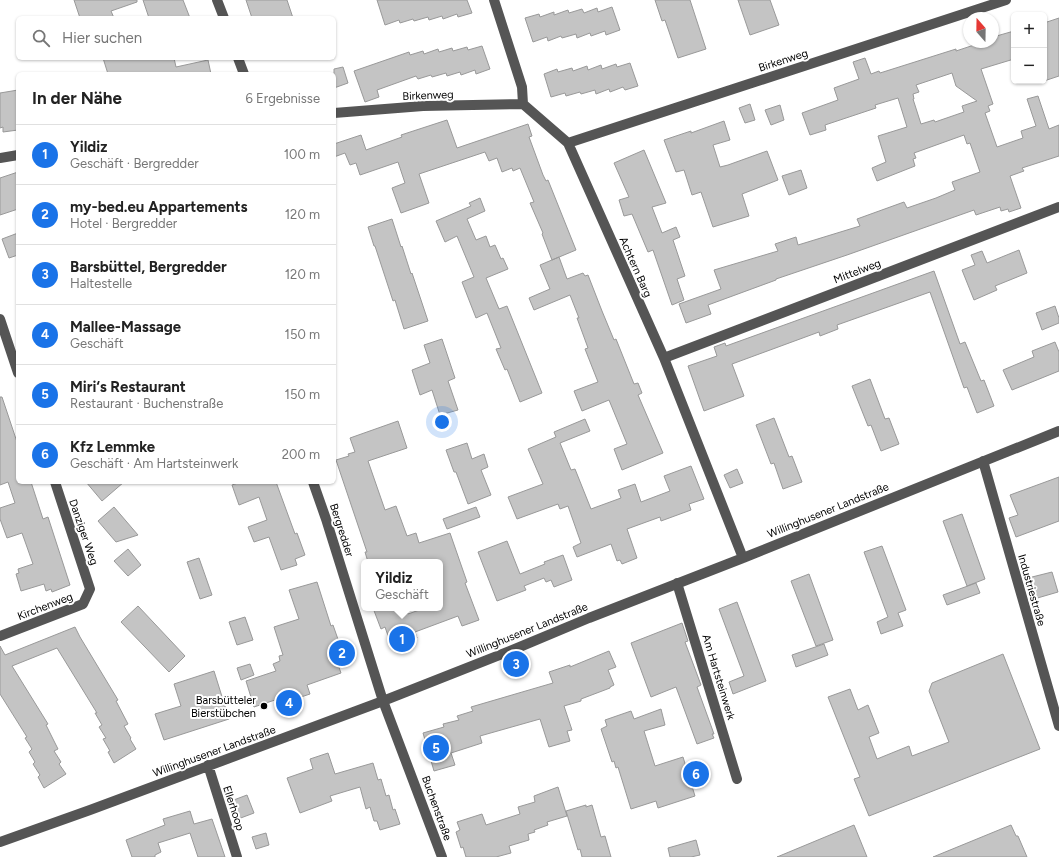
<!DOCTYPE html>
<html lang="de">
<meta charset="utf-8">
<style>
:root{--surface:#fff;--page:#f2f2f2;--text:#222;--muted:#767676;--line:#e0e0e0;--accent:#1a73e8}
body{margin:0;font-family:Figtree,sans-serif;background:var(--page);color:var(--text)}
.controls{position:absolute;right:12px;top:12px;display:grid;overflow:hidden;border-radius:6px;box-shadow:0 1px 3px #0004}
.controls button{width:36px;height:36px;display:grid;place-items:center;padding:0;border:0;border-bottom:1px solid var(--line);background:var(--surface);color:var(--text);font:20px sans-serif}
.compass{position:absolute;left:963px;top:12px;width:36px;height:36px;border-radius:50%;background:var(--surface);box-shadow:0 1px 3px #0004;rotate:340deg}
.you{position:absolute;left:442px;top:422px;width:14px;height:14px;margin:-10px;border:3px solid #fff;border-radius:50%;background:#1a73e8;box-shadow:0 0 0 6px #1a73e833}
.badge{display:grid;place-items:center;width:26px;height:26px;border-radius:50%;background:var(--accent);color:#fff;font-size:13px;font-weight:700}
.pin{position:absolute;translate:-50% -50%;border:2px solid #fff;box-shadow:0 1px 4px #0006}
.popup{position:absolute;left:361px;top:559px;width:82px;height:52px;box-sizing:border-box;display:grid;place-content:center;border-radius:6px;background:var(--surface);filter:drop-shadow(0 1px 3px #0005);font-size:13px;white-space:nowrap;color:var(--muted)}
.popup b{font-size:15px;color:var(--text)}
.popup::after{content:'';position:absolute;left:50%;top:100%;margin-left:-8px;border:8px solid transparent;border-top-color:var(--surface)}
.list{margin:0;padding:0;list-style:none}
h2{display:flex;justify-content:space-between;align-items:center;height:52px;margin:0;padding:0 16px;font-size:17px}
h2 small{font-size:13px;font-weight:400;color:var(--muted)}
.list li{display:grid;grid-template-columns:26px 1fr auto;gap:12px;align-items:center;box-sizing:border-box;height:60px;padding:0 16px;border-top:1px solid var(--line)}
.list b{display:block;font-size:15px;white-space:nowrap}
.list p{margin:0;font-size:13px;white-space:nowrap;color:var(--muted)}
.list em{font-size:13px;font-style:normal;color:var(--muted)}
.icon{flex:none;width:22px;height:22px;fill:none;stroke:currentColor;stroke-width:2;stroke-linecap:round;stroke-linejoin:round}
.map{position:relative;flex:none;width:1059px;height:857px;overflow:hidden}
.search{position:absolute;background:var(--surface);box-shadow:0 1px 3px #0004;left:16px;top:16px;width:320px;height:44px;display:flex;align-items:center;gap:10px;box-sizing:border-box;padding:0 14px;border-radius:6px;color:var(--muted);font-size:15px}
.panel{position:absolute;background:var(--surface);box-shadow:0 1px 3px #0004;left:16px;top:72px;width:320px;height:412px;border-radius:6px}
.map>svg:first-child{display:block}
.building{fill:#c4c4c4;stroke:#999;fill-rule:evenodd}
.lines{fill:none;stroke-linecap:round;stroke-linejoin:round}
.minor{stroke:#555;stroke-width:10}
.poi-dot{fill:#000;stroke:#fff;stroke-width:1.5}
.labels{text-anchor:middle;stroke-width:4;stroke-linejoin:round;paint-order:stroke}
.street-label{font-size:11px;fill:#000;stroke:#fff}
.poi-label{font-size:11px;fill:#000;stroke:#fff;text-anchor:end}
</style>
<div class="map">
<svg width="1059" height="857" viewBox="0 0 1059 857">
<rect width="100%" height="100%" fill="#fff"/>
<path class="building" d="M74 0H137V2L111 11 114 18H80Z
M143 0H183L190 18H149Z
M246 0H287L293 18H252Z
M377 0H467L472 13 458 17 457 14 443 19 442 16 429 20 428 17 414 21 413 19 400 23 399 20 385 25Z
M655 0H690L706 49 678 58 665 20 662 21Z
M738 0H770L779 25 750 35Z
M612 7 620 30 606 35 605 31 591 36 590 33 577 38 576 34 562 38 561 36 548 41 547 37 533 42 525 18 539 14 540 17 554 12V15L568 10 569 13 582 9 584 13 597 8 598 12Z
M1059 18V76L1044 81V23Z
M1014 31V59L981 69 993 104 988 106 990 111 985 113 997 147 1023 138 1021 131 1036 126 1027 99 1038 96 1049 129 1059 125V156L1022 168 1024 171 1010 176 1021 208 1009 212 1008 209 1001 211 1000 207 976 215 974 210 847 255 776 279V280L708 305 711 314 686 323 679 304 721 289 714 270 778 251 775 244 796 237 798 245 860 226 857 219 904 202 907 208 936 198 955 190 952 182 980 172 970 143 967 144 964 135 914 153 916 158 913 159 915 166 877 181 872 168 886 162 878 136 907 127 898 98 875 105 876 108 825 125 826 130 810 135 802 113 838 100 834 88 859 79 853 62 865 58 871 74 879 71 880 73 956 49V51L983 42H993V37ZM952 73 956 86 977 101 962 106 964 112 935 122 934 120 921 124 913 99H914L913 94 919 92 916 85Z
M482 46 490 69 476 74 475 70 461 75 460 72 447 76 446 73 432 77 431 75 418 79 416 76 377 90 379 97 365 102 354 71 409 52 410 55 423 51 424 54 438 49 439 52 452 48 453 51 467 47 468 50Z
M103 58H174L176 67 208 60 211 74H108Z
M630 63 638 86 625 90 623 87 610 92 609 89 596 94 595 90 581 94 580 92 566 96 565 93 551 97 544 74 557 69 558 72 572 68 573 71 587 66 588 70 601 65 602 69 616 64 617 67Z
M343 67 348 83 334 88V69Z
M18 90V130L3 132V127L0 128V93Z
M750 104 755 120 745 123 739 108Z
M780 105 784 120 771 125 765 110Z
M447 120 457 148 528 124 532 136 529 137 543 175 546 181 548 180 576 250 552 260 542 234 543 233 530 203 534 202 520 168 513 171 512 168 502 172 497 158 489 161 485 152 419 174 429 203 401 213 392 188 405 183 398 162 360 175 356 163 350 165 345 153 334 157V144L361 135 366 150 402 137 401 135Z
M724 121 730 140 713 145 720 167 728 165 767 151 778 180 742 194 749 216 713 227 701 192 692 195 684 170 676 172 664 140 691 131V133Z
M644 150 666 203 652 207 662 233 676 227 680 237 673 240 685 276 677 279 684 300 672 305 653 250 648 252 632 214 624 216 619 200 629 197 614 163Z
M801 170 807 188 789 195 782 176Z
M18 172V209L0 215V178Z
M480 198 485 211 467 219 476 240 486 236 490 247 495 245 501 259 503 258 508 269 486 278 499 309 507 306 542 393 520 402 507 369 505 370 496 349 501 348 487 313 476 318 462 282 474 277 457 236 445 242 436 221 471 206 469 203Z
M392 219 401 247 402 246 411 274 412 273 428 321 404 329 395 300 393 301 375 246H374L368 227Z
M18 233V255L9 258 2 239Z
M1019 250 1027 273 995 286 997 290 974 300 962 270 975 265 971 255 982 251 987 263Z
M559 257 567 279 583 273 585 276 588 275 602 311 614 340 616 339 634 384 638 383 642 393 638 395 663 453 622 470 614 449 627 444 609 400 582 411 574 391 598 382 585 349 588 348 577 318H579L570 295 534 310 529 298 550 289 540 265Z
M934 271 960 344 965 342 981 381 984 380 994 406 977 413 967 387 964 388 930 292 837 325 838 329 820 336 819 332 732 364 744 396 704 411 688 366 717 356 714 347 725 343 726 346Z
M1055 306 1059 318V323L1042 330 1036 313Z
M442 339 455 378 448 381 458 410 440 415 432 390 420 395 412 370 430 363 424 345Z
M1055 342 1059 352V371L1012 390 1003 370 1034 357 1032 351Z
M870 379 885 419 889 418 899 444 881 451 871 425 868 426 852 386Z
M0 397H2L18 445V482H31L43 519 48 517 70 585 52 592 51 589 46 591 44 584 21 591 16 574 19 573 18 569 33 564 22 533 7 538 0 519V508L15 503 8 482 0 485Z
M774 418 789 457 792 456 802 482 783 489 774 463 771 464 756 425Z
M585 419 590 431 560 443 571 470 575 469 591 509 621 498 618 490 635 484 641 502 670 491 664 476 691 466 704 499 689 504 691 510 661 521 660 517 627 529 637 558 622 564 620 560 617 561 611 544 577 557 573 547 581 543 568 506 560 509 558 504 517 519 508 497 543 484 528 449 556 437 554 432Z
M398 421 407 448 368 461 385 510 396 506 407 536 416 533 419 543 450 533 467 582 465 583 479 620 462 626 458 616 415 632 417 638 392 647 385 627 381 629 373 608H406L408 614 425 608H440V562H368L365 552H367L336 460 349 456 348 454 355 452 350 438Z
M467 443 472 459 484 454 488 467 481 470 491 495 468 504 456 472H454L446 450Z
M737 469 743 483 730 488 724 475Z
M1059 477V521L1016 537 1009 518 1018 515 1010 495Z
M86 482H124L102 501Z
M241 482H276L295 534 297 533 305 555 295 559 297 565 281 570 269 537 254 542 248 527 267 520 259 497 239 505 232 485Z
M114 507 138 535 116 542 98 521Z
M476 507 480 517 447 529 443 519Z
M962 514 985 579 967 586 943 521Z
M507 541 520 574 545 564 544 562 563 555 572 580 554 587 551 580 546 582 544 578 524 586 526 590 497 601 478 552Z
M882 546 906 610 898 613 903 626 881 634 877 622 888 617 864 552Z
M128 549 141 565 128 576 114 561Z
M199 558 212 595 200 599 187 562Z
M1052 572 1058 592 1034 599 1028 578Z
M809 574 833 640 816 646 791 581Z
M317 582 331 626 333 625 340 645 332 648 341 673 307 685 310 694 286 702 284 697 254 707 246 681 276 671 273 664 280 661 279 656 283 655 274 627 299 619 289 590Z
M976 583 980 593 947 605 943 595Z
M737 602 766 681 733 694 729 682 744 676 719 609Z
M138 606 185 656 169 672 121 622Z
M245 617 253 640 237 645 229 622Z
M682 623 688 641 685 642 701 685 697 687 714 734H712L714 738 697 744 676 687 651 697 631 643Z
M75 627 80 637 118 700 116 701 128 724 124 726 131 738 130 739 136 749 114 763 108 752 110 751 103 739 106 738 99 727 102 725 95 713H97L57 648 12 666 48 724 46 725 58 749 54 751 61 762 59 764 66 774 44 788 38 777 40 775 33 764 35 762 29 752 32 749 25 738 27 737 0 694V646L5 655Z
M824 644 828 655 796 667 792 655Z
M609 651 616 667 608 670 614 685 610 687V688L581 699V701L564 706 572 730 567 731 570 741 549 747 540 719 480 736 482 743 451 753 455 765 434 771 423 733 444 727 443 724 459 720 457 716 473 711 471 707 553 683 549 672 570 665V667Z
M1003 654 1040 749 869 816 854 779 860 777 828 697 850 689 858 710 868 705 879 733 869 737 877 759 909 746 912 756 949 742 929 691 932 683Z
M250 664 254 675 241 680 237 668Z
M214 671 229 719 164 740 155 714 181 706 174 684Z
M661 709 665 725 644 731 655 766 683 757 695 796 658 808 656 801 631 809 618 767 616 768 614 761 612 762 601 729 607 726 605 720 631 711 634 719Z
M328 753 335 774 373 763 378 780 381 779 386 796 389 795 393 810 395 809 400 824 380 830 377 821H374L370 807 366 809 360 787 330 796 332 801 300 813 287 778 313 769 310 759Z
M558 787 567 816 547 822 548 825 534 830 535 832 528 834 529 840 509 846 511 853 496 857H466L463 847 461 848 456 832 460 830 457 822 482 814 486 825 520 814 518 807 535 802 534 796Z
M247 795 254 813 238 819 231 801Z
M586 805V807L592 805 601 837 605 836 611 857H582L580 849 578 850 566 811Z
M190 811 194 824 212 819 225 857H198L190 833 158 843 161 852 155 855V857H132L126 840 165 825 163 819Z
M854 825 867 857H777Z
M1011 825 1016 836H1018L1027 857H933Z
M266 833 269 845 256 849 252 837Z
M696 840 700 855 691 857H670L668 848Z"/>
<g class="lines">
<path class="minor" d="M217 0 224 18
M494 0 522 87 523 104 568 143 664 358 743 558
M238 58 244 74
M334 113 423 106 523 104
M568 143 1006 0
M0 158 18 155
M0 319 18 373
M664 358 1059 207
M983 461 1059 726
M313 482 326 519 383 701 442 857
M677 583 737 779
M0 636 83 604 90 589 55 482
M208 765 237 857
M0 842 90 810 383 701 510 651 589 618 743 558 1059 431"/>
</g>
<circle class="poi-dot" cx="264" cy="706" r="4"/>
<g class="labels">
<g class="street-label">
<text transform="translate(783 60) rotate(-18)" y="4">Birkenweg</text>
<text transform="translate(428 95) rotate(-2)" y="4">Birkenweg</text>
<text transform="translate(636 267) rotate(66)" y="4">Achtern Barg</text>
<text transform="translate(857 271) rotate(-21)" y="4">Mittelweg</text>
<text transform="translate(828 510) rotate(-22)" y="4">Willinghusener Landstraße</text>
<text transform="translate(342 530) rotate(72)" y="4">Bergredder</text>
<text transform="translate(84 532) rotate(71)" y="4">Danziger Weg</text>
<text transform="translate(1032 590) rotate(74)" y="4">Industriestraße</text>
<text transform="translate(45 606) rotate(-21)" y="4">Kirchenweg</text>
<text transform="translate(527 630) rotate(-22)" y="4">Willinghusener Landstraße</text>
<text transform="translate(719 677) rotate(73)" y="4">Am Hartsteinwerk</text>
<text transform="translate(214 751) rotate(-20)" y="4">Willinghusener Landstraße</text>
<text transform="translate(234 808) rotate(72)" y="4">Ellerhoop</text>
<text transform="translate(437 808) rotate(70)" y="4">Buchenstraße</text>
</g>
<g class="poi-label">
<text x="256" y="704">Barsbütteler<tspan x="256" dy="13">Bierstübchen</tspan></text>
</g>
</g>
</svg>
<div class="controls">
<button>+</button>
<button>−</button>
</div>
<svg class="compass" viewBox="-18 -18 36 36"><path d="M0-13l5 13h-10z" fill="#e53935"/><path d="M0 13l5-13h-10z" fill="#767676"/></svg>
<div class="you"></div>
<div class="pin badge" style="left:402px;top:639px">1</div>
<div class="popup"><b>Yildiz</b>Geschäft</div>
<div class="pin badge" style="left:342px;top:653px">2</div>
<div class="pin badge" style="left:516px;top:664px">3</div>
<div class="pin badge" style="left:289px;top:703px">4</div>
<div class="pin badge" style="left:436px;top:748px">5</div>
<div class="pin badge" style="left:696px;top:774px">6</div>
<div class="search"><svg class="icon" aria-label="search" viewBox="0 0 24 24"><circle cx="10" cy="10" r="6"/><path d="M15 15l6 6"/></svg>Hier suchen</div>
<section class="panel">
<h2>In der Nähe<small>6 Ergebnisse</small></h2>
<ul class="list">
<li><span class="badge">1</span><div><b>Yildiz</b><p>Geschäft · Bergredder</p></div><em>100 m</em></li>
<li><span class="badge">2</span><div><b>my-bed.eu Appartements</b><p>Hotel · Bergredder</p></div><em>120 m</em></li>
<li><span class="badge">3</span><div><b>Barsbüttel, Bergredder</b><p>Haltestelle</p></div><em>120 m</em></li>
<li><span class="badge">4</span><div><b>Mallee-Massage</b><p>Geschäft</p></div><em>150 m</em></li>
<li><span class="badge">5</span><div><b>Miri‘s Restaurant</b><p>Restaurant · Buchenstraße</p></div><em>150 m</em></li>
<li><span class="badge">6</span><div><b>Kfz Lemmke</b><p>Geschäft · Am Hartsteinwerk</p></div><em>200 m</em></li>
</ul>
</section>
</div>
